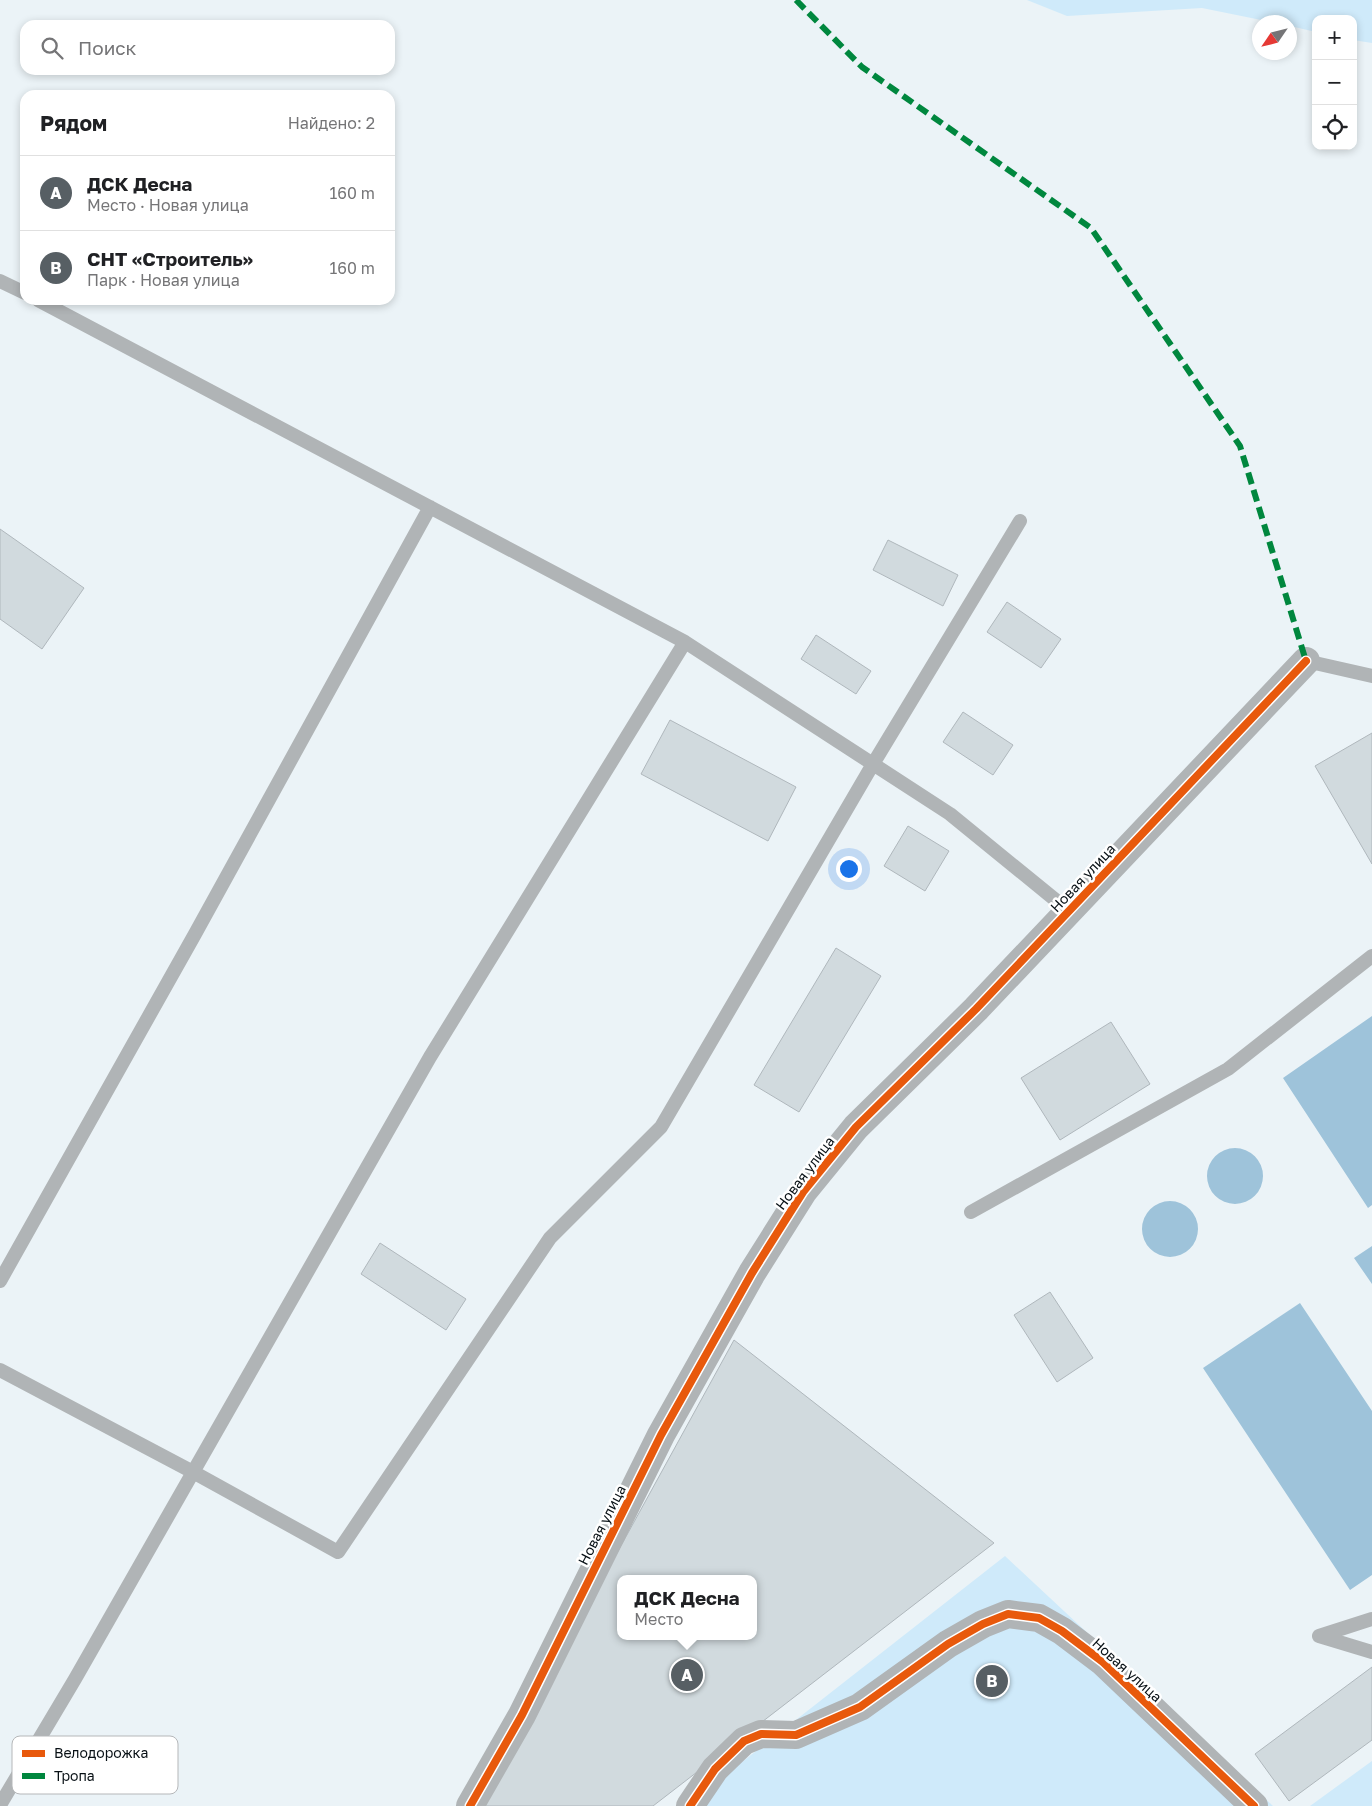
<!DOCTYPE html>
<html lang="ru">
<meta charset="utf-8">
<style>
:root{--surface:#fff;--page:#f2f2f2;--text:#202124;--muted:#757577;--line:#e0e0e0;--accent:#575f64}
body{margin:0;font-family:"Golos Text",sans-serif;background:var(--page);color:var(--text)}
.controls{position:absolute;right:15px;top:15px;display:grid;overflow:hidden;border-radius:10px;box-shadow:0 2px 8px #0003}
.controls button{width:45px;height:45px;display:grid;place-items:center;padding:0;border:0;border-bottom:1px solid var(--line);background:var(--surface);color:var(--text);font:25px sans-serif}
.compass{position:absolute;left:1252px;top:15px;width:45px;height:45px;border-radius:50%;background:var(--surface);box-shadow:0 2px 8px #0003;rotate:235deg}
.you{position:absolute;left:848px;top:868px;width:18px;height:18px;margin:-12px;border:4px solid #fff;border-radius:50%;background:#1a73e8;box-shadow:0 0 0 8px #1a73e833}
.badge{display:grid;place-items:center;width:32px;height:32px;border-radius:50%;background:var(--accent);color:#fff;font-size:16px;font-weight:700}
.pin{position:absolute;translate:-50% -50%;border:2px solid #fff;box-shadow:0 1px 5px #0006}
.popup{position:absolute;left:617px;top:1575px;width:140px;height:65px;box-sizing:border-box;display:grid;place-content:center;border-radius:10px;background:var(--surface);filter:drop-shadow(0 1px 4px #0005);font-size:16px;white-space:nowrap;color:var(--muted)}
.popup b{font-size:19px;color:var(--text)}
.popup::after{content:'';position:absolute;left:50%;top:100%;margin-left:-10px;border:10px solid transparent;border-top-color:var(--surface)}
.list{margin:0;padding:0;list-style:none}
h2{display:flex;justify-content:space-between;align-items:center;height:65px;margin:0;padding:0 20px;font-size:21px}
h2 small{font-size:16px;font-weight:400;color:var(--muted)}
.list li{display:grid;grid-template-columns:32px 1fr auto;gap:15px;align-items:center;box-sizing:border-box;height:75px;padding:0 20px;border-top:1px solid var(--line)}
.list b{display:block;font-size:19px;white-space:nowrap}
.list p{margin:0;font-size:16px;white-space:nowrap;color:var(--muted)}
.list em{font-size:16px;font-style:normal;color:var(--muted)}
.icon{flex:none;width:28px;height:28px;fill:none;stroke:currentColor;stroke-width:2;stroke-linecap:round;stroke-linejoin:round}
.map{position:relative;flex:none;width:1372px;height:1806px;overflow:hidden}
.search{position:absolute;background:var(--surface);box-shadow:0 2px 8px #0003;left:20px;top:20px;width:375px;height:55px;display:flex;align-items:center;gap:12px;box-sizing:border-box;padding:0 18px;border-radius:15px;color:var(--muted);font-size:19px}
.panel{position:absolute;background:var(--surface);box-shadow:0 2px 8px #0003;left:20px;top:90px;width:375px;height:215px;border-radius:15px}
.map>svg:first-child{display:block}
.green{fill:#cfeafa}
.water{fill:#9ec3da}
.building{fill:#d1dade;stroke:#afb7bc;fill-rule:evenodd}
.lines{fill:none;stroke-linecap:round;stroke-linejoin:round}
.lane{stroke:#b0b4b6;stroke-width:14}
.street{stroke:#b0b4b6;stroke-width:28}
.quiet{stroke:#00873e;stroke-width:6;stroke-dasharray:12 6;stroke-linecap:butt}
.cycleway-casing{stroke:#fff;stroke-width:11}
.cycleway{stroke:#e8590c;stroke-width:8}
.labels{text-anchor:middle;stroke-width:5;stroke-linejoin:round;paint-order:stroke}
.street-label{font-size:14px;fill:#081015;stroke:#fff}
.key{fill:#fff;stroke:#b5b7b9;stroke-width:1}
.key-label{font-size:14px;fill:#081015}
</style>
<div class="map">
<svg width="1372" height="1806" viewBox="0 0 1372 1806">
<rect width="100%" height="100%" fill="#ebf3f7"/>
<path class="green" d="M1027 0H1372V43L1353 40V19H1316V32L1290 26V22H1271L1202 8 1067 16Z
M1005 1556 1273 1806H686Z
M1372 1761V1806H1310Z"/>
<path class="water" d="M1372 1016V1205L1368 1208 1283 1078Z
M1207 1176a28 28 0 1 1 56 0a28 28 0 1 1-56 0Z
M1142 1229a28 28 0 1 1 56 0a28 28 0 1 1-56 0Z
M1372 1246V1284L1354 1258Z
M1300 1303 1372 1411V1575L1350 1590 1203 1368Z"/>
<path class="building" d="M0 529 84 588 42 649 0 619Z
M888 540 958 575 943 606 873 570Z
M1007 602 1061 639 1041 668 987 632Z
M816 635 871 671 856 694 801 659Z
M963 712 1013 745 993 775 943 742Z
M670 720 796 787 768 841 641 774Z
M1372 733V864L1315 766Z
M908 826 949 851 925 891 884 866Z
M836 948 881 976 799 1112 754 1085Z
M1111 1022 1150 1084 1060 1140 1021 1078Z
M380 1243 466 1299 446 1330 361 1274Z
M1050 1292 1093 1358 1057 1382 1014 1315Z
M734 1340 994 1543 653 1806H478ZM621 1579H753V1636H621Z
M1372 1667V1740L1289 1801 1255 1754Z"/>
<g class="lines">
<path class="lane" d="M0 281 25 293
M38 300 685 642 950 814 1069 911
M1306 661 1372 676
M971 1212 1228 1069 1372 956
M0 1281 195 934 430 507
M0 1370 193 1472 338 1552 550 1238 661 1127 873 764 1020 521
M1319 1636 1372 1619
M1319 1636 1372 1652
M0 1805 75 1679 430 1057 685 642"/>
<path class="street" d="M470 1806 522 1715 661 1435 752 1273 803 1192 856 1127 976 1009 1306 661
M690 1806 715 1769 744 1741 761 1734 796 1735 860 1707 948 1644 983 1624 1008 1614 1039 1618 1062 1631 1103 1662 1254 1806"/>
<path class="quiet" d="M796 0 862 67 1091 228 1240 446 1306 661"/>
<g class="cycleway-casing">
<path id="cycleway" d="M470 1806 522 1715 661 1435 752 1273 803 1192 856 1127 976 1009 1306 661
M690 1806 715 1769 744 1741 761 1734 796 1735 860 1707 948 1644 983 1624 1008 1614 1039 1618 1062 1631 1103 1662 1254 1806"/>
</g>
<use href="#cycleway" class="cycleway"/>
</g>
<g class="labels">
<g class="street-label">
<text transform="translate(1083 878) rotate(-47)" y="5">Новая улица</text>
<text transform="translate(805 1173) rotate(-53)" y="5">Новая улица</text>
<text transform="translate(602 1525) rotate(-63)" y="5">Новая улица</text>
<text transform="translate(1127 1670) rotate(42)" y="5">Новая улица</text>
</g>
</g>
<rect x="12" y="1736" width="166" height="58" rx="8" class="key"/>
<rect x="22" y="1750" width="23" height="7" fill="#e8590c"/>
<rect x="22" y="1773" width="23" height="6" fill="#00873e"/>
<g class="key-label">
<text x="54" y="1758">Велодорожка</text>
<text x="54" y="1781">Тропа</text>
</g>
</svg>
<div class="controls">
<button>+</button>
<button>−</button>
<button><svg class="icon" aria-label="locate" viewBox="0 0 24 24"><circle cx="12" cy="12" r="6"/><path d="M12 2v4M12 18v4M2 12h4M18 12h4"/></svg></button>
</div>
<svg class="compass" viewBox="-18 -18 36 36"><path d="M0-13l5 13h-10z" fill="#e53935"/><path d="M0 13l5-13h-10z" fill="#757577"/></svg>
<div class="you"></div>
<div class="pin badge" style="left:687px;top:1675px">A</div>
<div class="popup"><b>ДСК Десна</b>Место</div>
<div class="pin badge" style="left:992px;top:1681px">B</div>
<div class="search"><svg class="icon" aria-label="search" viewBox="0 0 24 24"><circle cx="10" cy="10" r="6"/><path d="M15 15l6 6"/></svg>Поиск</div>
<section class="panel">
<h2>Рядом<small>Найдено: 2</small></h2>
<ul class="list">
<li><span class="badge">A</span><div><b>ДСК Десна</b><p>Место · Новая улица</p></div><em>160 m</em></li>
<li><span class="badge">B</span><div><b>СНТ «Строитель»</b><p>Парк · Новая улица</p></div><em>160 m</em></li>
</ul>
</section>
</div>
